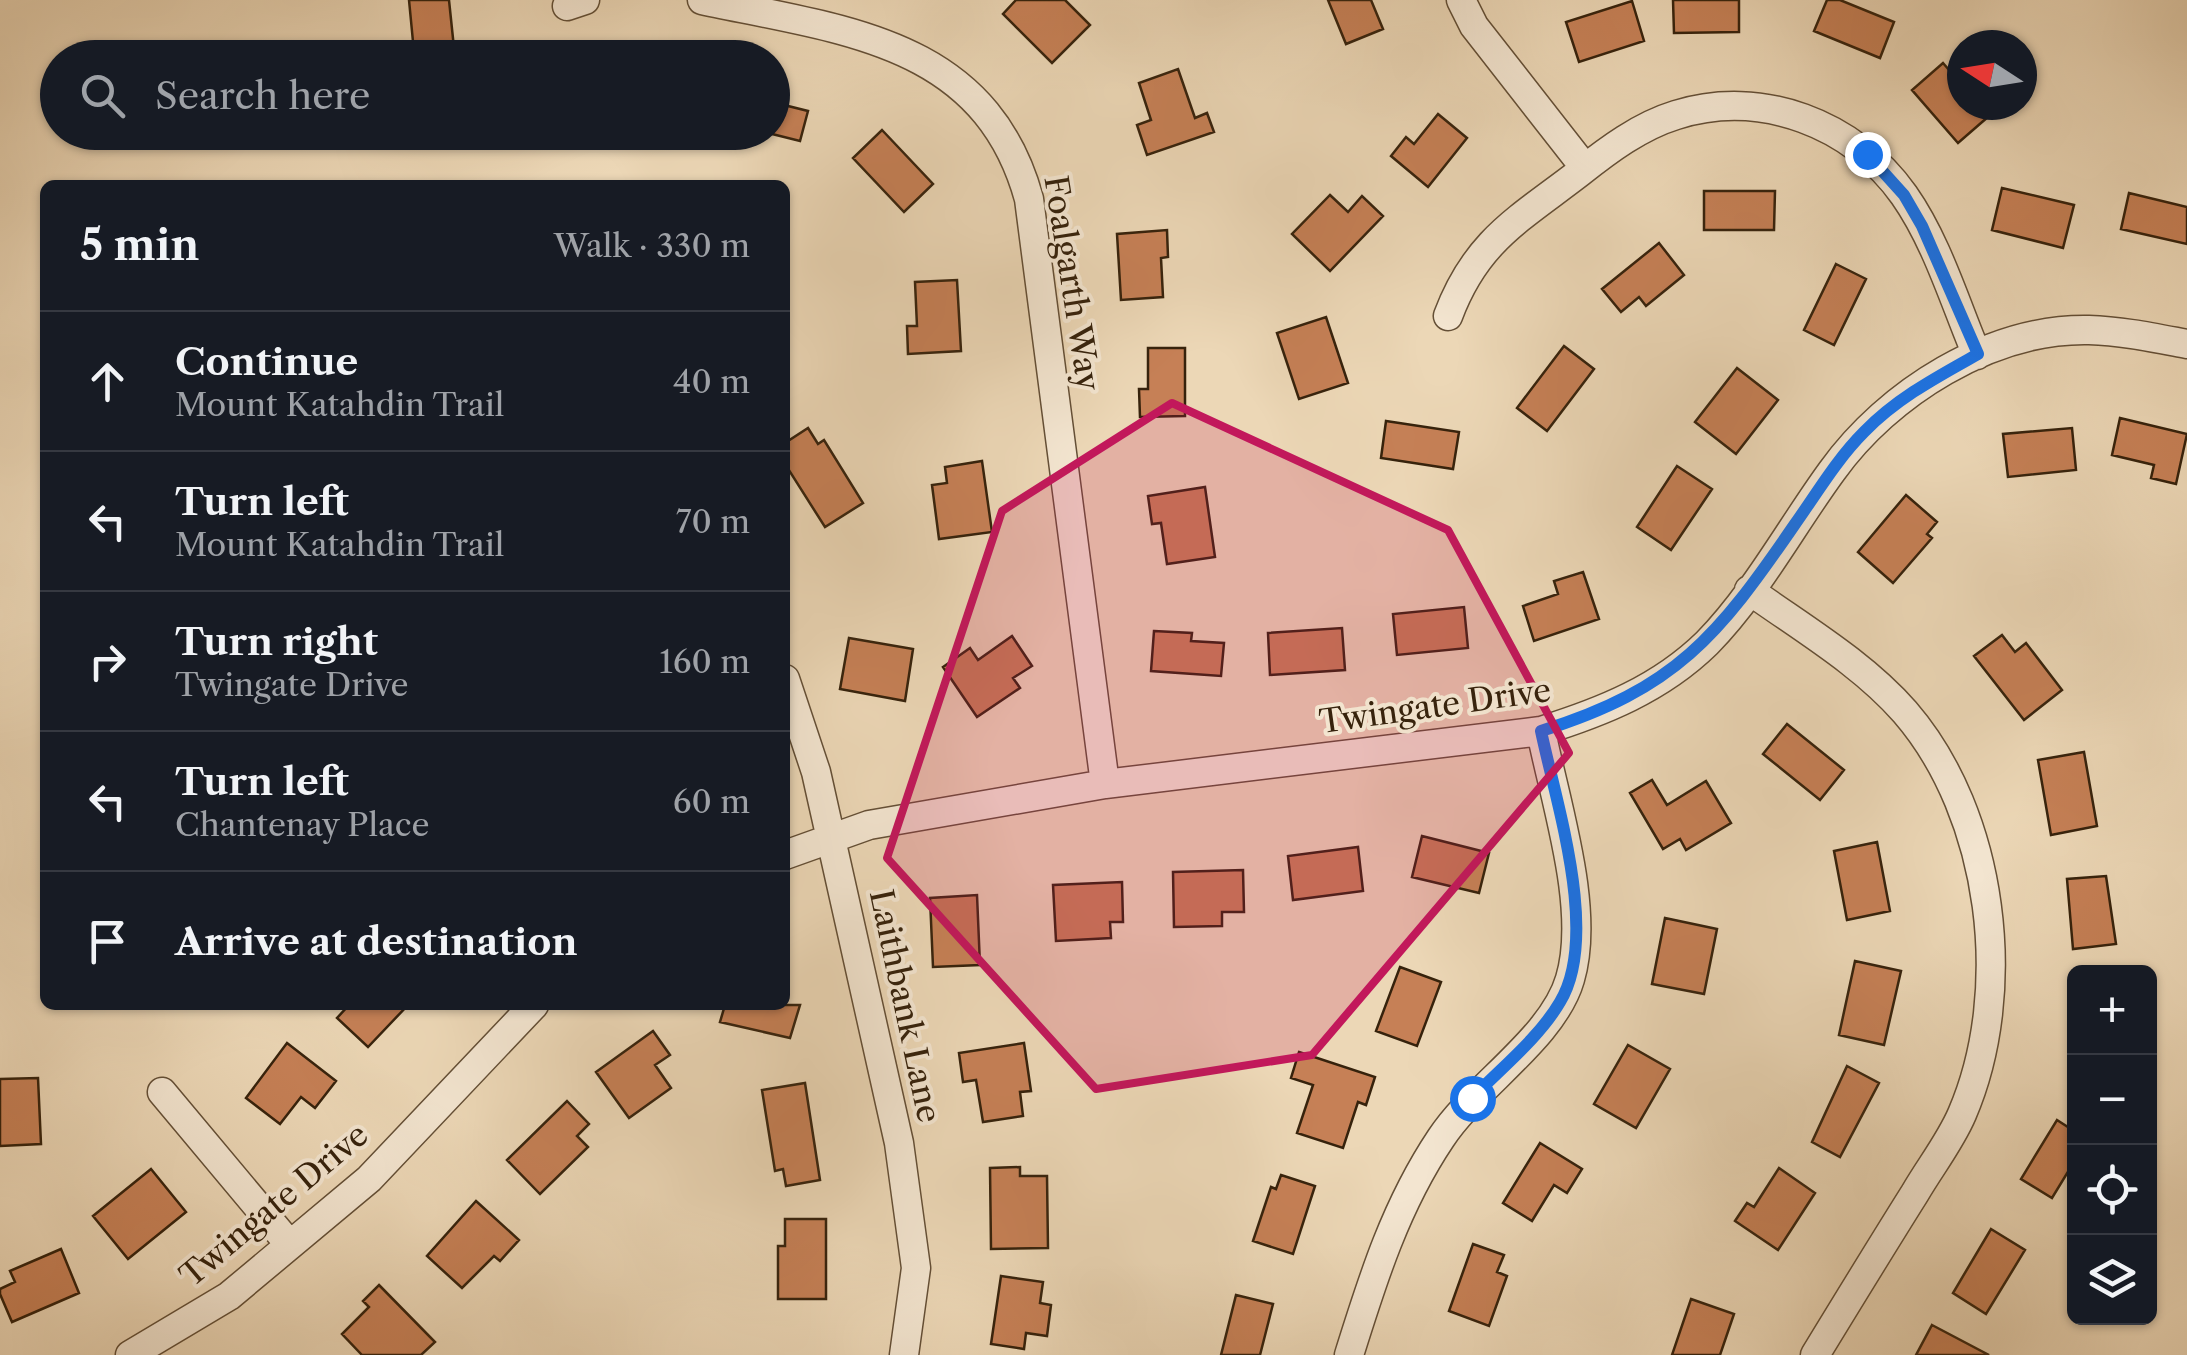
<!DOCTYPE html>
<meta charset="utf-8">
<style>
:root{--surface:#171b24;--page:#20242c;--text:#f1f3f6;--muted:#9ea1a6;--line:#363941}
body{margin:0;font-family:"Libre Caslon Text",serif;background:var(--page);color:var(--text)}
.controls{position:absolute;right:30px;bottom:30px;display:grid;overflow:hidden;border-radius:15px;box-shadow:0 2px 8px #0004}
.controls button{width:90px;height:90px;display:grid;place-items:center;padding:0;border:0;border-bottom:2px solid var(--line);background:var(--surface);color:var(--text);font:50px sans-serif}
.compass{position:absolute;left:1947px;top:30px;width:90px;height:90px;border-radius:50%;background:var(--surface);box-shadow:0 2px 8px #0004;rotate:282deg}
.stop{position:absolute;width:30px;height:30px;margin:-22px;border:8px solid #1a73e8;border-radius:50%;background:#fff}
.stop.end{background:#1a73e8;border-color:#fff;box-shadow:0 2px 10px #0008}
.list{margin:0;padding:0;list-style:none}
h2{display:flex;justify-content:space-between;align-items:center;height:130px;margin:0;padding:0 40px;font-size:42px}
h2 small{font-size:32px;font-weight:400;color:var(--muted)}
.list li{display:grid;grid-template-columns:65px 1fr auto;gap:30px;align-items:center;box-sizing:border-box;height:140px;padding:0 40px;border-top:2px solid var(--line)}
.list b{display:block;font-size:38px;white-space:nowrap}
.list p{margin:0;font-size:32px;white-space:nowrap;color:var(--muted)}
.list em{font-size:32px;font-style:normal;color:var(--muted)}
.icon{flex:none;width:55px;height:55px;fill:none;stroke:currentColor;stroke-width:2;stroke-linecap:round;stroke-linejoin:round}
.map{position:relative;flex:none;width:2187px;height:1355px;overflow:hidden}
.search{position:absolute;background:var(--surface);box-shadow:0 2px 8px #0004;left:40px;top:40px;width:750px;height:110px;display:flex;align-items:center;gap:25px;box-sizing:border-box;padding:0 35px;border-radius:55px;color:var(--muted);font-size:38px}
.panel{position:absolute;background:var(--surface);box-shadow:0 2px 8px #0004;left:40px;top:180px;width:750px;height:830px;border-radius:15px}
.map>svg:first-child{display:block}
.building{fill:#c68056;stroke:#36220c;stroke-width:2.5}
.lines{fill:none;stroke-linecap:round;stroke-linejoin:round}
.street-casing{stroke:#644f36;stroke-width:31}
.street{stroke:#f3e5d0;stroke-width:28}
.route{stroke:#1a73e8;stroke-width:12}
.marked{fill:#c2185b;fill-opacity:0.2;stroke:#c2185b;stroke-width:8;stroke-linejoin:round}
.labels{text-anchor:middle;stroke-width:8;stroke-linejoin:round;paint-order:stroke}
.street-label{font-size:32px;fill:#36220c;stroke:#f3e5d0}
</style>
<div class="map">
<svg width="2187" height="1355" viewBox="0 0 2187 1355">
<rect width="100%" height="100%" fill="#ecd7b6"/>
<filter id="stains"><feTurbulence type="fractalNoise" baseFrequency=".002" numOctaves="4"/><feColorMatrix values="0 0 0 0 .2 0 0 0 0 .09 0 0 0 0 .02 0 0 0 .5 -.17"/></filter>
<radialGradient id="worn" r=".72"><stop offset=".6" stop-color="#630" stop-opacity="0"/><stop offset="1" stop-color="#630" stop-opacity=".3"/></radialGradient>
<path class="building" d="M409 0H449L454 48 414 52Z
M1016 0H1065L1090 25 1052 63 1003 14Z
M1328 0H1371L1383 29 1346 44Z
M1673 0H1739V32L1674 33Z
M1827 0H1840L1894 22 1880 58 1814 31Z
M1632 1 1644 41 1579 62 1566 22Z
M1943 63 1962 85V105H1980L1989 116 1958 143 1912 90Z
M1178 69 1195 118 1207 113 1214 132 1147 155 1137 125 1151 120 1139 83Z
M772 102 808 111 800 141 772 134Z
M1438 114 1467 138 1428 187 1391 156 1406 137 1414 144Z
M882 130 933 184 904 212 853 158Z
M2002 188 2074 205 2063 248 1992 230Z
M1704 191H1775L1774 230H1704Z
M2129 193 2187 207V244L2121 229Z
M1330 195 1348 212 1362 196 1383 216 1330 271 1292 234Z
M1167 230 1168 257 1161 258 1163 297 1121 300 1117 234Z
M1659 243 1684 275 1646 306 1639 297 1621 312 1602 289Z
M1836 264 1866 279 1834 345 1804 330Z
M957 280 961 351 908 354 907 326H917L915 282Z
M1326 317 1348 383 1299 399 1277 333Z
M1564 346 1594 369 1547 431 1517 408Z
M1148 348H1185V416L1140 417 1139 389H1148Z
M1737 368 1778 400 1736 454 1695 422Z
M2120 418 2187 434 2176 484 2151 478 2154 465 2112 455Z
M1386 421 1459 432 1453 469 1381 458Z
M808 428 818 444 824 440 863 503 825 527 785 464V443Z
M2072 428 2076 470 2008 477 2003 434Z
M982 461 992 532 939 539 932 485 947 483 945 467Z
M1677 466 1712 489 1671 550 1637 527Z
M1205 487 1215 557 1167 564 1161 523 1152 524 1148 496Z
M1906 495 1937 522 1927 534 1932 538 1893 583 1858 552Z
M1583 572 1599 619 1534 641 1523 606 1558 594 1554 581Z
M1464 607 1468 648 1397 655 1393 614Z
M1342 628 1345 670 1270 675 1268 633Z
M1154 631 1192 633 1191 641 1224 643 1221 676 1151 671Z
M2002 635 2015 652 2026 643 2062 690 2024 720 1974 656Z
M1012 636 1032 666 1013 678 1020 688 977 717 943 667 970 648 978 660Z
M849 638 913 649 905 701 840 689Z
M1787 724 1844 770 1820 800 1763 754Z
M2084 752 2097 826 2051 835 2038 760Z
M1652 780 1667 805 1706 781 1731 823 1686 850 1680 839 1663 849 1630 793Z
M1422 836 1489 853 1479 893 1412 877Z
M1877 842 1890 911 1847 920 1834 851Z
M1358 847 1363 891 1293 900 1288 856Z
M1243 870 1244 912H1222V926L1174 927 1173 872Z
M2106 876 2116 944 2073 949 2067 879Z
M1122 882 1123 922H1110L1111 938 1056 941 1053 885Z
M977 895 980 965 933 967 930 898Z
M1665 918 1717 929 1704 994 1652 984Z
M1855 961 1901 971 1884 1045 1839 1035Z
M1400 967 1441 982 1417 1046 1376 1031Z
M349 1005H408L368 1047 337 1018Z
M725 1005H800L790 1038 720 1022Z
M653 1031 670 1055 655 1065 671 1088 629 1118 596 1072Z
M287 1043 336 1081 315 1108 301 1097 280 1124 246 1098Z
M1024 1043 1031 1091 1020 1092 1023 1116 983 1122 976 1080 963 1082 959 1053Z
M1628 1045 1670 1069 1636 1128 1594 1104Z
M1299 1052 1375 1077 1366 1105 1358 1102 1343 1148 1297 1133 1313 1085 1291 1078Z
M1847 1066 1879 1083 1840 1157 1812 1142Z
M38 1078 41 1144 0 1146V1079Z
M805 1083 820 1180 786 1186 783 1169 775 1171 762 1090Z
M567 1101 589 1124 577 1136 588 1147 540 1194 507 1160Z
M2057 1120 2074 1131V1162L2052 1198 2021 1179Z
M1540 1143 1582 1169 1567 1193 1554 1185 1532 1221 1503 1203Z
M1020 1167V1176H1047L1048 1248 991 1249 990 1168Z
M1779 1168 1815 1193 1778 1250 1735 1221 1747 1203 1754 1207Z
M151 1169 186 1212 128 1259 93 1216Z
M1281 1175 1315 1186 1293 1254 1253 1241 1271 1187 1276 1189Z
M476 1201 519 1240 500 1261 494 1256 462 1288 427 1256Z
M785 1219H826V1299H778V1246H785Z
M1991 1229 2025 1250 1986 1314 1953 1293Z
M1473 1244 1504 1255 1497 1272 1507 1276 1489 1326 1449 1311Z
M61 1249 79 1293 12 1322 0 1294V1289L15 1282 10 1271Z
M1001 1276 1043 1282 1040 1303 1051 1305 1047 1336 1026 1333 1024 1349 991 1344Z
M379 1285 435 1342 421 1355H362L342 1334 369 1307 363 1301Z
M1236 1295 1273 1304 1260 1355H1221Z
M1691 1299 1734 1314 1720 1355H1672Z
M1932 1325 1989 1355H1916Z"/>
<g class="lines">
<g class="street-casing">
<path id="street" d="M702 0C840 30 985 39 1029 199L1105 784
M1461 0 1474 26 1585 168
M567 6 585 0
M1448 316C1476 241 1518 220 1579 173 1608 150 1640 126 1676 115 1761 88 1854 124 1904 195 1937 242 1955 303 1977 355
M1749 590C1802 628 1862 663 1905 712 1994 815 2015 991 1962 1114 1950 1142 1930 1167 1915 1193 1881 1247 1848 1301 1815 1355
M785 679 816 772 899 1143 916 1268 904 1355
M785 855 869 825 1105 784 1541 731C1602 712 1660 689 1707 643 1756 593 1791 527 1832 471 1888 393 1991 328 2089 330 2122 331 2155 338 2187 344
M162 1092 290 1245
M130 1355 229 1296 369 1179 534 1005
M1349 1355C1373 1278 1396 1205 1441 1138 1475 1086 1553 1038 1570 979 1591 909 1555 802 1541 731"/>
</g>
<use href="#street" class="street"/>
</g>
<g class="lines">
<path class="route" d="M1472 1098C1501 1068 1539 1038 1560 1002 1600 936 1556 803 1541 731 1676 689 1718 636 1795 524 1817 493 1837 459 1864 432 1897 398 1937 377 1978 354L1922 226 1904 195 1867 154"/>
</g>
<path class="marked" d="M1172 403 1448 530 1569 753 1312 1055 1096 1089 887 858 1002 511Z"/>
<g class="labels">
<g class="street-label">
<text transform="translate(1072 283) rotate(81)" y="11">Foalgarth Way</text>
<text transform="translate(1435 706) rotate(-8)" y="11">Twingate Drive</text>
<text transform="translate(905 1006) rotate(78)" y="11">Laithbank Lane</text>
<text transform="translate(274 1205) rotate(-40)" y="11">Twingate Drive</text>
</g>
</g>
<rect width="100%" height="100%" filter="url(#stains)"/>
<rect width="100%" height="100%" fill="url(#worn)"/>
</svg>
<div class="controls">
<button>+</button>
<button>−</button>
<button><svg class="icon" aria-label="locate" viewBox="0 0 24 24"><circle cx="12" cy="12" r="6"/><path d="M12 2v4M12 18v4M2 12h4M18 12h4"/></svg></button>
<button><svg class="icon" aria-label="layers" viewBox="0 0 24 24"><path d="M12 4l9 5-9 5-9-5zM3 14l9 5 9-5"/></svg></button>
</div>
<svg class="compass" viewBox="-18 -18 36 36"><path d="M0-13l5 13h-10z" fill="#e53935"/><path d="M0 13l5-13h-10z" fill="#9ea1a6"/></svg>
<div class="stop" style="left:1472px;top:1098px"></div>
<div class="stop end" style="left:1867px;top:154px"></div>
<div class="search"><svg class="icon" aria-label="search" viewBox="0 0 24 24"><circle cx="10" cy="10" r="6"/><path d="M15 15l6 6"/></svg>Search here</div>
<section class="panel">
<h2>5 min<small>Walk · 330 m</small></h2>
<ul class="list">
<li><svg class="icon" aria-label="ahead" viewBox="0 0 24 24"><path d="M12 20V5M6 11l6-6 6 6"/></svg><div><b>Continue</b><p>Mount Katahdin Trail</p></div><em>40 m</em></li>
<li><svg class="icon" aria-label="left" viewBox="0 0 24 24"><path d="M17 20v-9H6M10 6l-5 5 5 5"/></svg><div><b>Turn left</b><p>Mount Katahdin Trail</p></div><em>70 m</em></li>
<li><svg class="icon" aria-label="right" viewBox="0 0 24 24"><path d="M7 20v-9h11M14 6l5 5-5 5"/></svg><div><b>Turn right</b><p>Twingate Drive</p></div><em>160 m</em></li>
<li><svg class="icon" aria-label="left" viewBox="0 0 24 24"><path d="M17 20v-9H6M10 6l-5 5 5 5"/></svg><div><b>Turn left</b><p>Chantenay Place</p></div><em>60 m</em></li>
<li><svg class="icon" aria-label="arrive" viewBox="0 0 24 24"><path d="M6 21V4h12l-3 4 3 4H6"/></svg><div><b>Arrive at destination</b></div></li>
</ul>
</section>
</div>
